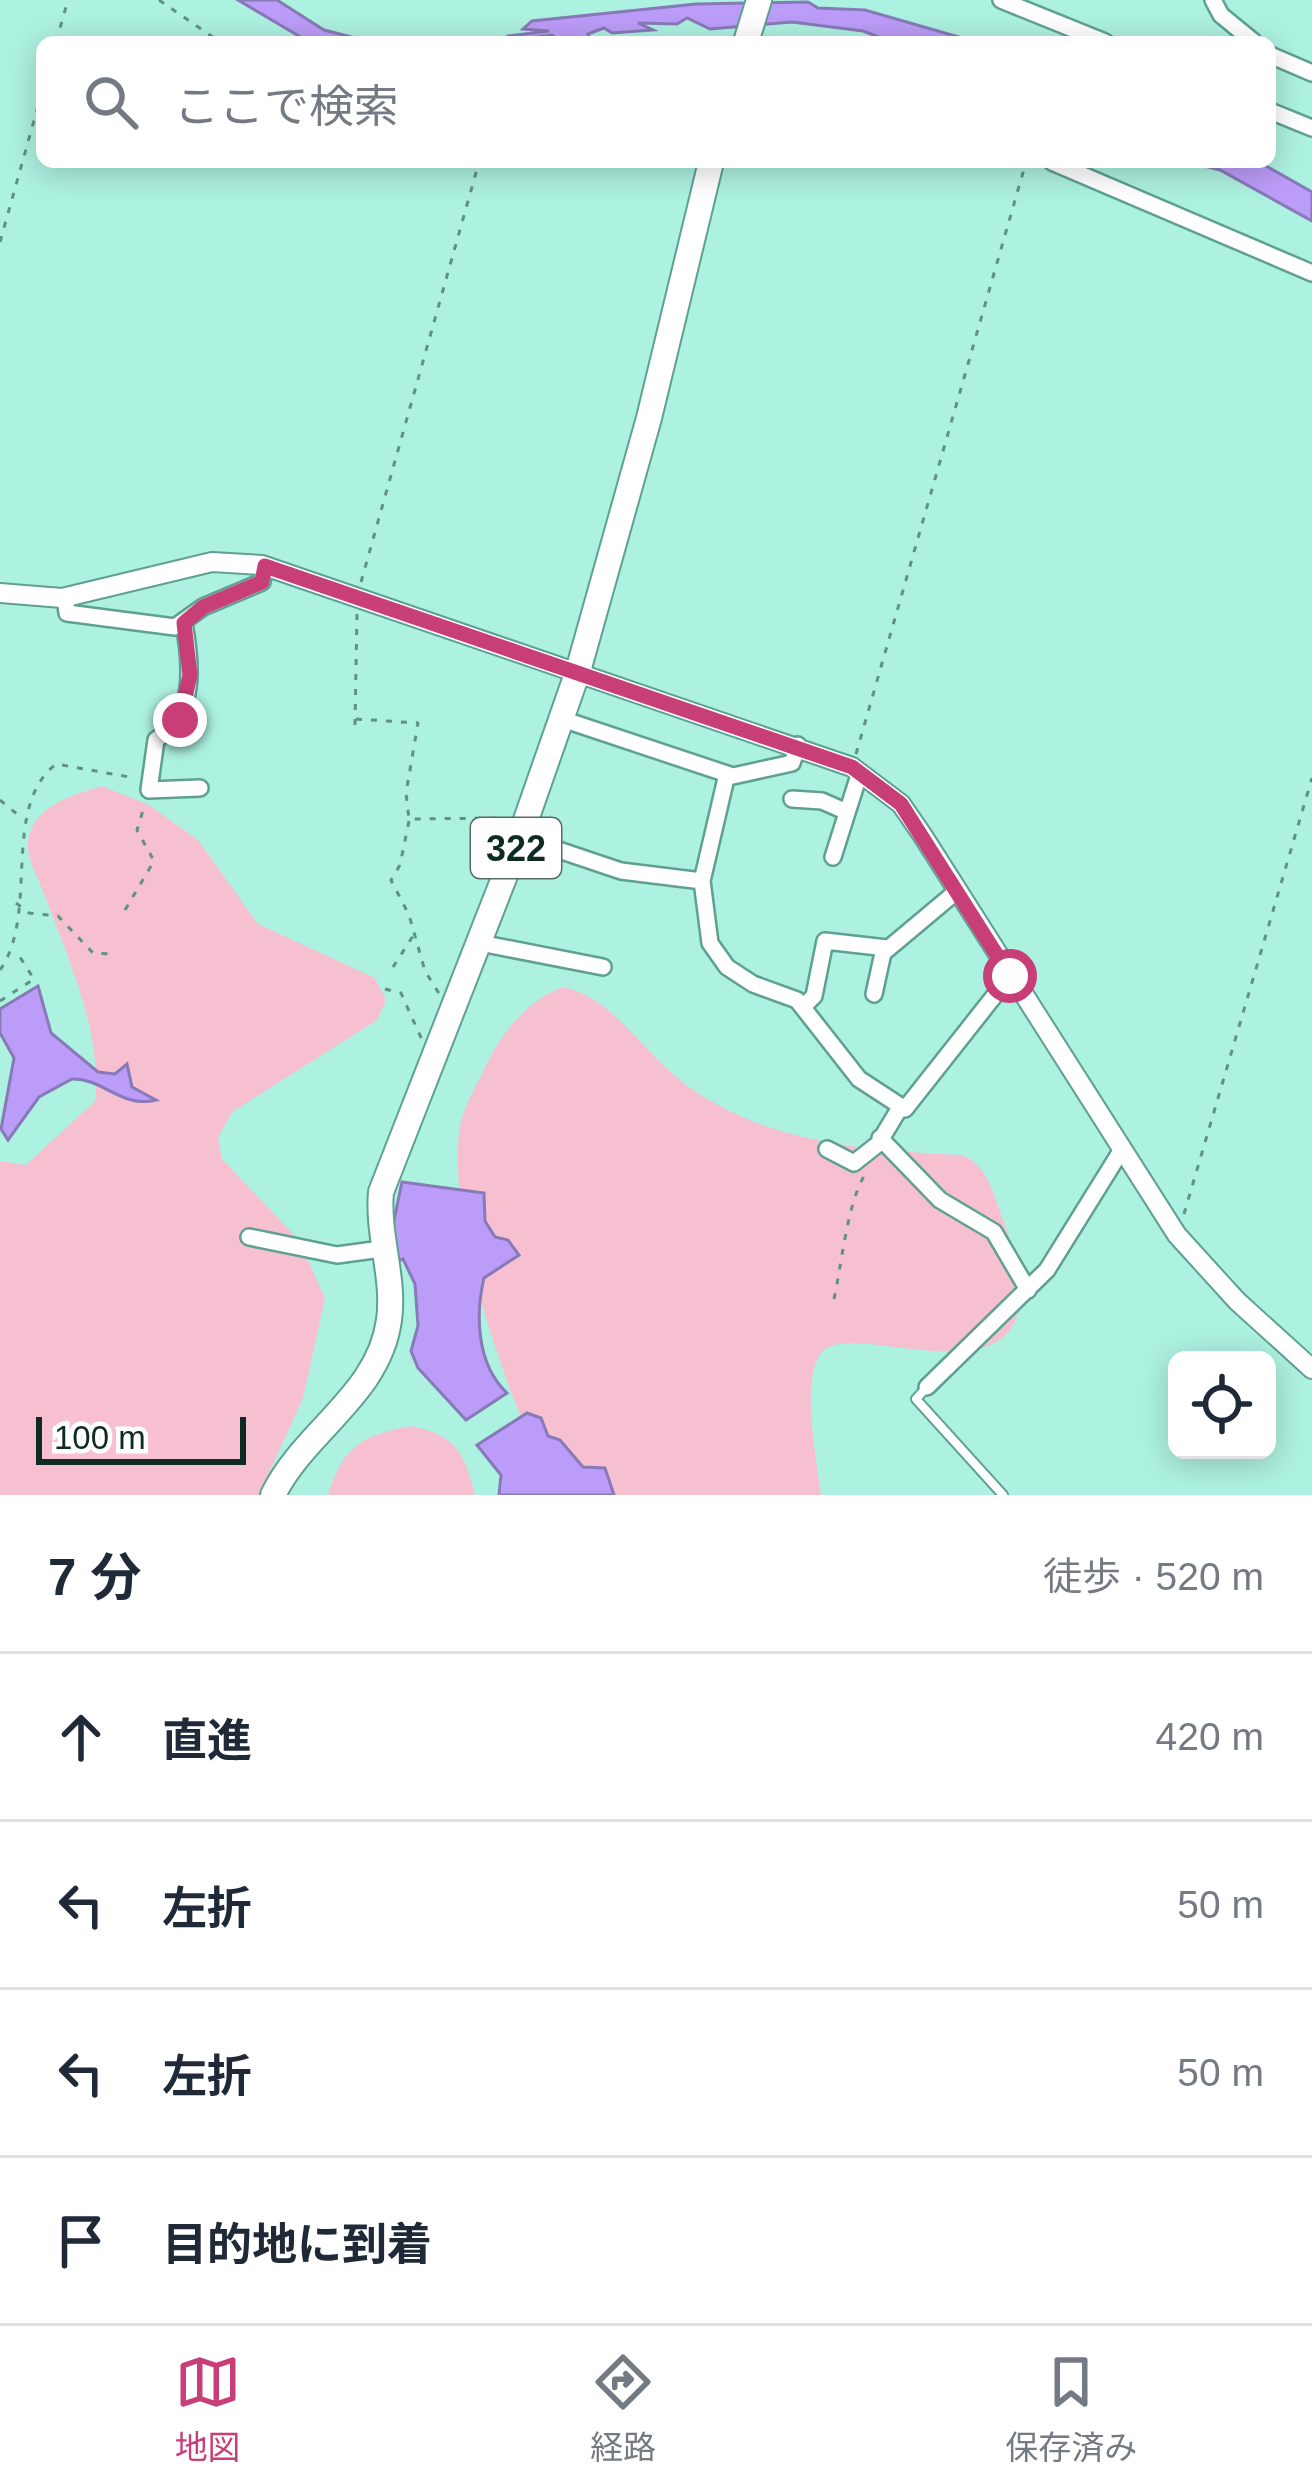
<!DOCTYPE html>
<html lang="ja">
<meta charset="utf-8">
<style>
:root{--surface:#fff;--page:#f6f6f7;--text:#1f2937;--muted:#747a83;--line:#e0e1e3;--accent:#c83f78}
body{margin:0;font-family:Helvetica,"Noto Sans JP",sans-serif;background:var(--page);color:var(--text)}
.controls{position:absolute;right:36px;bottom:36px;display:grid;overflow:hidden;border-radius:18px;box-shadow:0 6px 30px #0003}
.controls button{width:108px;height:108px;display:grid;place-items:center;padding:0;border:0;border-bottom:3px solid var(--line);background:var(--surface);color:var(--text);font:60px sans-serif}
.scale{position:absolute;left:36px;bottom:30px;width:210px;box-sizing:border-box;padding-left:12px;border:6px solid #0e2a24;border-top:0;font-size:33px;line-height:42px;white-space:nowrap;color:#0e2a24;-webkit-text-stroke:9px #fff;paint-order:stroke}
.stop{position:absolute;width:36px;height:36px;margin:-27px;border:9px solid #c83f78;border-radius:50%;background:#fff}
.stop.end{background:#c83f78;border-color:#fff;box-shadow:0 3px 12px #0008}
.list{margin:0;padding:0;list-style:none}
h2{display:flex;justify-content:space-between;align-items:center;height:156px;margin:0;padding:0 48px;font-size:51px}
h2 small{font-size:39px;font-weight:400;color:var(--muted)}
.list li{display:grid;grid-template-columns:78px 1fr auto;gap:36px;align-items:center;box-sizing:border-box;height:168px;padding:0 48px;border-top:3px solid var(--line)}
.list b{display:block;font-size:45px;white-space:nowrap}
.list em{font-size:39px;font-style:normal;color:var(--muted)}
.icon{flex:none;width:66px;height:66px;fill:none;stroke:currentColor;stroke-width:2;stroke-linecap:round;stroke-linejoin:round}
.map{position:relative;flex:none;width:1312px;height:1495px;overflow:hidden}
.search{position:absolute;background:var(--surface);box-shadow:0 6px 30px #0003;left:36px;right:36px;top:36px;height:132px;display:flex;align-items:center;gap:30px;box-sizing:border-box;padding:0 42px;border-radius:18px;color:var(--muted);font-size:45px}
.sheet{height:828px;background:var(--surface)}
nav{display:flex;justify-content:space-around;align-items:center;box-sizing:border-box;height:168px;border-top:3px solid var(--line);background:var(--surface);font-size:33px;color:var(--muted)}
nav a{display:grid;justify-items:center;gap:6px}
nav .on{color:var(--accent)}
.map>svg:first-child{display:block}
.green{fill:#f6c0d0}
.water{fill:#bb9cf8;stroke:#877ab8;stroke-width:3}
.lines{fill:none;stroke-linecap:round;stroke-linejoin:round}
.service-casing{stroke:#5ea092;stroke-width:12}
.minor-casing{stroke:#5ea092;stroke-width:20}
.tertiary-casing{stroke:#5ea092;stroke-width:22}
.trunk-casing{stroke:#5ea092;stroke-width:28}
.path{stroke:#609186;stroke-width:3;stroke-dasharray:6 9;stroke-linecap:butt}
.service{stroke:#fff;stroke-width:8}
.minor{stroke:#fff;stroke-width:15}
.tertiary{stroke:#fff;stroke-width:18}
.trunk{stroke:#fff;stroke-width:24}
.route{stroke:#c83f78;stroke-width:15}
.labels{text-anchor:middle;stroke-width:9;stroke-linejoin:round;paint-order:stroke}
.shield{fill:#fff;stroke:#566a66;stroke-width:3}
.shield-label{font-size:36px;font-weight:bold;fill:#0e2a24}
</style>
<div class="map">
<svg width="1312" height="1495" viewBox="0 0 1312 1495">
<rect width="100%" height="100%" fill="#adf1e1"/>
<path class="green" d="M102 786 149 805 198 840 258 924 375 978 386 1000 377 1020 232 1112 218 1138 222 1159 299 1240 325 1298 303 1398 259 1495H0V1161L26 1165 95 1101C102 1032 69 961 45 896 40 882 27 859 28 844 30 806 73 795 102 786Z
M563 987C612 996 646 1056 686 1085 768 1144 865 1150 962 1155 986 1164 993 1192 1001 1214 1085 1435 860 1314 823 1351 799 1376 817 1461 821 1495H555C510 1402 448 1236 459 1132 462 1108 477 1085 487 1064 502 1032 529 999 563 987Z
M411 1426C456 1435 464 1452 475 1495H328C344 1445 361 1436 411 1426Z"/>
<path class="water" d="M238 0H277L324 30 371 42H309Z
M808 2 818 8 865 10 976 42H892L863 31 792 22 710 29 687 18 677 24 638 23 653 30 612 33 604 28 588 34 590 40 554 42 558 39 552 35 505 41 508 36 549 31 523 29 532 21 696 4Z
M1189 162H1259L1312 192V221L1220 170Z
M38 986 51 1033 98 1072 115 1074 127 1064 132 1087 156 1100C122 1109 103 1078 72 1079L39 1097 8 1140 1 1129 14 1058 0 1033V1009Z
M402 1182 484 1193 485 1221 495 1237 508 1240 519 1255 484 1278C475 1316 477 1365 507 1393L466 1420 418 1368 411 1351 418 1326 415 1284 403 1259 398 1261 393 1225Z
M527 1413 541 1418 548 1436 560 1440 583 1467 605 1468 614 1495H499L501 1475 477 1445Z"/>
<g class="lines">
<g class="service-casing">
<path id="service" d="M926 1388 916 1399 1003 1495"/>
</g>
<g class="minor-casing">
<path id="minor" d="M1001 0 1105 42
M1213 0 1221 15 1254 42
M1270 55 1312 73
M1270 111 1312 128
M1052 162 1312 273
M65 597 67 613 175 627 203 607 262 582 265 566
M184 623C192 668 196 712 156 740L149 790 200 788
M562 719 733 776 792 763 798 745
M792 799 822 801 847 812
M520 837 621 871 702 881 710 943 727 967 753 984 797 1000 859 1079 905 1109 1010 976
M833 857 860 772
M702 881 727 774
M480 943 603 967
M874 994 883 953 957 891
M804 1006 814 996 825 941 887 948
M880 1138 940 1200 994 1232 1028 1290
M827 1149 854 1163 878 1144 901 1106
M249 1237 337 1255 381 1249
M927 1387 1047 1270 1121 1151"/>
</g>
<g class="tertiary-casing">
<path id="tertiary" d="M0 593 62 598 212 562 262 565 852 767 901 804 923 836 1177 1235 1237 1301 1312 1369"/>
</g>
<g class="trunk-casing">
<path id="trunk" d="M746 42 759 0
M273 1495C304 1431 379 1395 389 1320 395 1278 377 1235 381 1192L520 837 578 671 649 418 711 162"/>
</g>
<path class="path" d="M159 0 220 42
M56 42 68 0
M0 242 42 92
M361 582 479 162
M356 719 418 723 406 793 409 819 504 818
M355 725 357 613
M856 754 1026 162
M0 800 17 814
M409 821 400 865 391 880 409 915 425 971 440 995
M16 903 29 913 58 916 93 953 111 954
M125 910 154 861 137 830 145 804
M393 967 413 936
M0 970C40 913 0 808 56 764L135 778
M385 989 401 993 422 1040
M0 1001 34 979 16 951
M1184 1214 1312 778
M834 1299C842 1262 847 1206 864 1176"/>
<use href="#service" class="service"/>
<use href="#minor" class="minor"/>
<use href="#tertiary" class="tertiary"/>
<use href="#trunk" class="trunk"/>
</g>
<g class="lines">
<path class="route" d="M180 720 190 675 184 623 203 607 262 582 265 566 852 767 901 804 1010 976"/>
</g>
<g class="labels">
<rect class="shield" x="471" y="818" width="90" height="60" rx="9"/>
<g class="shield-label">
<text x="516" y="861">322</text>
</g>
</g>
</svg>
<div class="controls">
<button><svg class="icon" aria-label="locate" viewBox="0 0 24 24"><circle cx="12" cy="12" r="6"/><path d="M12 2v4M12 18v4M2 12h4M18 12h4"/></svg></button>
</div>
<div class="scale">100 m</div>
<div class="stop" style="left:1010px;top:976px"></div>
<div class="stop end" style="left:180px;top:720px"></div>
<div class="search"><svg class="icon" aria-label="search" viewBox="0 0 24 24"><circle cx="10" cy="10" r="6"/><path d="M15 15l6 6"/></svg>ここで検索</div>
</div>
<section class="sheet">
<h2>7 分<small>徒歩 · 520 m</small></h2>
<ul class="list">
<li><svg class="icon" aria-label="ahead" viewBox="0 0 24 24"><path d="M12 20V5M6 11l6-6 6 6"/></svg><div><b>直進</b></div><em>420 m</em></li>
<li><svg class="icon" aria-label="left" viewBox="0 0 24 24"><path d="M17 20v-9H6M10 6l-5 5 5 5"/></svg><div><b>左折</b></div><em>50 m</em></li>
<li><svg class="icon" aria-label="left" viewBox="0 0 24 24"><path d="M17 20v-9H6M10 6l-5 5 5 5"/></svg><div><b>左折</b></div><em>50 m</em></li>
<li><svg class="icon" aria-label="arrive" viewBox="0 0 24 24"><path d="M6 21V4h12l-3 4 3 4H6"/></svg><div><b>目的地に到着</b></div></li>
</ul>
</section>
<nav>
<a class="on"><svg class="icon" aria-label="map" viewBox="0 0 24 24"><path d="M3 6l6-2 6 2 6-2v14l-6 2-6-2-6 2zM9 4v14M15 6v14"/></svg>地図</a>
<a><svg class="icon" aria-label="directions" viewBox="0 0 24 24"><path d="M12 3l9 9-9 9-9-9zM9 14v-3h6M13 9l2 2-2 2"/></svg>経路</a>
<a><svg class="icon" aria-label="saved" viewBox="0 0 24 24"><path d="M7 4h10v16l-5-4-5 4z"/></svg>保存済み</a>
</nav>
